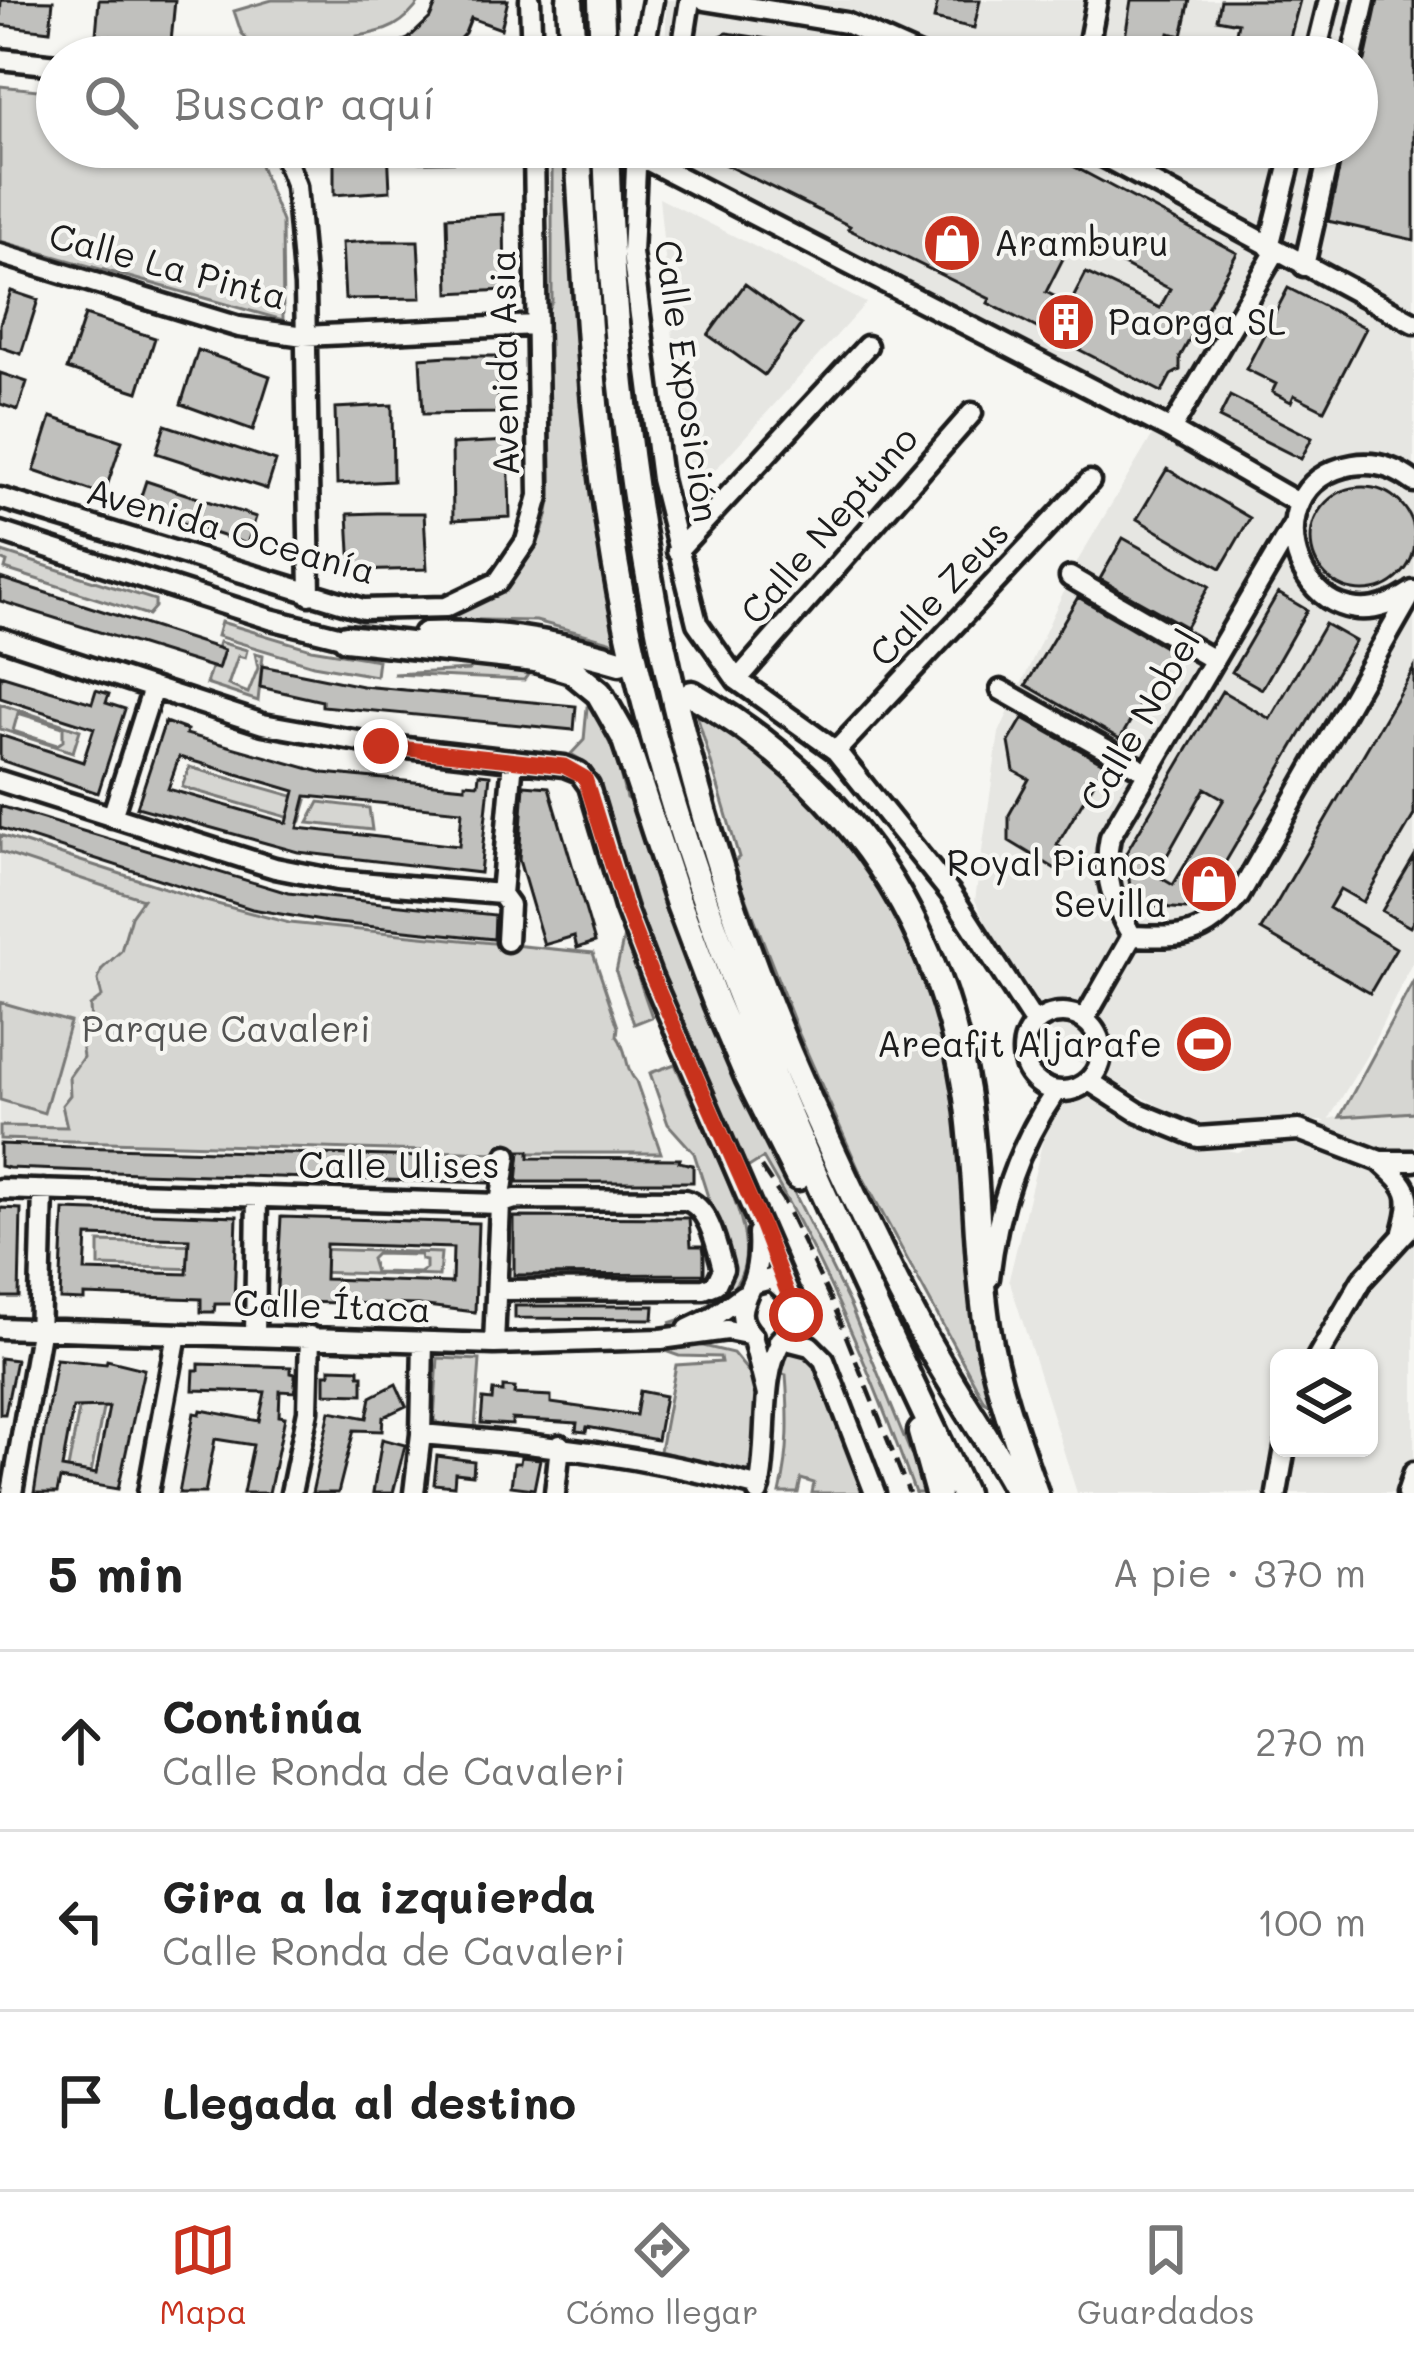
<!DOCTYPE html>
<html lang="es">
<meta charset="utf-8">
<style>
:root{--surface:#fff;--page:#f2f2f2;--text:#222;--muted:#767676;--line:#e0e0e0;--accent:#c8321e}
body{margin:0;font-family:Mali,sans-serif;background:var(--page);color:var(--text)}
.controls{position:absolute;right:36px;bottom:36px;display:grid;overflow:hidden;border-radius:18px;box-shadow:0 3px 9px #0004}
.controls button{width:108px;height:108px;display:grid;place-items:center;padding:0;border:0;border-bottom:3px solid var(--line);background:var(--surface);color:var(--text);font:60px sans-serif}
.stop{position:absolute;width:36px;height:36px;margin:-27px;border:9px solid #c8321e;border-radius:50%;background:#fff}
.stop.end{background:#c8321e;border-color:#fff;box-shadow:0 3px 12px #0008}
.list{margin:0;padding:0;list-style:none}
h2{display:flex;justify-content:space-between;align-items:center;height:156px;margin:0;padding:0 48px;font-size:51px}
h2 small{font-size:39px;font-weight:400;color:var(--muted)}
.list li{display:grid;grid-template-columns:78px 1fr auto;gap:36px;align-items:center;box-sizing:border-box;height:180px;padding:0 48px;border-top:3px solid var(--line)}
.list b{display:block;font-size:45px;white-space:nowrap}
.list p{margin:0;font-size:39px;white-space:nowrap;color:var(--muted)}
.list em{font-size:39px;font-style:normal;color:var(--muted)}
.icon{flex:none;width:66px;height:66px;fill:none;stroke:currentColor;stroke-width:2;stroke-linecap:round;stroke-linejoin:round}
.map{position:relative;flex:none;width:1414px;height:1493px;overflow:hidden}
.search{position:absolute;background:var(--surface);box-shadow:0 3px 9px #0004;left:36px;right:36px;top:36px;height:132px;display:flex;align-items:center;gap:30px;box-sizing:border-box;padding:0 42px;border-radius:66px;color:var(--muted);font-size:45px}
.sheet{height:696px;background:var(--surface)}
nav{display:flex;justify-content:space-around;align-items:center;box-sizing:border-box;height:168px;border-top:3px solid var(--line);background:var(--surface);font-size:33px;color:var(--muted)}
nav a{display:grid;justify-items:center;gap:6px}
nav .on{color:var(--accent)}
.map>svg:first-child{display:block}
.built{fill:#e6e6e2;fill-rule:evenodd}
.green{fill:#d6d6d2;stroke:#797977;stroke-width:3;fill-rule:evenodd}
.building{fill:#c0c0bd;stroke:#1c1c1c;stroke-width:3;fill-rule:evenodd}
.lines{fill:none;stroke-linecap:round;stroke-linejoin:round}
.minor-casing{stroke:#1c1c1c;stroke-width:27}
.major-casing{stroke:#1c1c1c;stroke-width:33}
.minor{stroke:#f6f6f2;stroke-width:18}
.major{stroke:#f6f6f2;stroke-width:24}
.rail{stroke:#1c1c1c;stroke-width:4.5;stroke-dasharray:18 9;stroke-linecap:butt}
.route{stroke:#c8321e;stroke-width:15}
.labels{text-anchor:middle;stroke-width:9;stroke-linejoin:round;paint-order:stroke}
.poi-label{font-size:36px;fill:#1c1c1c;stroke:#f6f6f2;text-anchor:start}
.street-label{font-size:36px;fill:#1c1c1c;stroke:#f6f6f2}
.park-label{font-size:36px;fill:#545453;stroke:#f6f6f2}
</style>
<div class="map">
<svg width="1414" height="1493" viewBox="0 0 1414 1493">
<rect width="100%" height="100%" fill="#f6f6f2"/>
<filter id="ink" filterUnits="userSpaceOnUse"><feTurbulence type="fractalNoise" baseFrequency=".00833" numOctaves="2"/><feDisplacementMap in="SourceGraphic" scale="24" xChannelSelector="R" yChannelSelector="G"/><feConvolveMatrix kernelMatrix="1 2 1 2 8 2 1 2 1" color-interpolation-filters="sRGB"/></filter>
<g filter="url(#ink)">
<path class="built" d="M666 0H1414V959L1370 1050 1329 1119 1340 1116 1414 980V1493H1077L1009 1279 1048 1119 1064 1099 1087 1091 1136 1120 1193 1143 1237 1152 1326 1121H1282L1237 1128 1190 1123 1068 1056 1009 971 975 900 999 733 1077 562 1152 436 666 170V147H1357V57H666ZM1279 1358H1369V1448H1279Z
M659 198 866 303 689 499Z
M0 852 143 898 67 1128 0 1126Z"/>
<path class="green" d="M272 0H421C404 25 387 32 357 36V57H259L241 32 234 11Z
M0 86 57 92V147H253L282 222 283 320 0 241Z
M552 147H565C571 314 583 479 617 643L536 621 432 619C490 604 543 563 550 500 553 475 550 449 550 424 549 387 548 349 547 311L552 301Z
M2 552 155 600V607L148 615 5 569 7 562 0 559Z
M221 622 311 649 378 660 376 676 313 665 217 636Z
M219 642 247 650 245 658 238 656 228 685 248 693 258 668 255 653 263 655 258 701 206 684Z
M471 661 528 666 530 672 524 680 393 674 469 670Z
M693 702 781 767 839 825 912 939 952 1055 993 1399 990 1404 984 1401 859 1170 799 1034 733 863 739 857Z
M0 704 80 730 73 752 0 729ZM18 713 63 727V741L57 745 13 731Z
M587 707H593L616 757 626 798 636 804 777 1158 850 1305 927 1493H915C873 1378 826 1264 763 1158L744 1170 651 947 597 780 588 764 571 754 584 740Z
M189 767 307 800 301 821 182 787Z
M319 802 369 808 372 830 308 823Z
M0 835 202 900 289 923 593 953 618 1027 617 1036C628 1050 625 1070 636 1081L661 1153H498L0 1139V1126L67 1127 62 1105 70 1095 69 1077 83 1057 81 1042 91 1025 90 1006 102 997 98 980 102 969 121 951 131 916 143 899 0 852Z
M624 936 652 1017 634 1024 616 972Z
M1414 980V1112L1340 1117Z
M0 1002 70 1022 44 1113 0 1100Z
M675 1064C690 1098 706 1131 721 1166 754 1243 768 1295 669 1323 694 1316 726 1299 732 1272L694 1153 668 1124 650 1073Z
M99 1242 200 1245 199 1269 99 1266Z
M314 1249 441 1253 439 1276 313 1272 325 1266 326 1257ZM376 1254 420 1255 421 1260 426 1261V1269L420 1273 375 1272 371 1259Z
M699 1345 733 1353 756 1381 755 1464 747 1471 734 1472 660 1451 676 1365 721 1362 720 1357 679 1356 665 1351Z
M791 1351 807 1356 820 1368 867 1493H812L814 1483 801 1479 798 1493H780C790 1453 789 1415 786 1375L778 1373 785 1354Z
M438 1358 480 1360 475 1429 445 1427 434 1420Z
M105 1398 89 1484 82 1483 84 1472 68 1469 81 1399Z"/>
<path class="building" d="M1 0 53 1 50 31 0 25Z
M99 0H175L171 42 96 35Z
M438 0H508L501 29 471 18 465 33 442 57H365L408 39 430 18Z
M938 0H980L974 28 934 19Z
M1131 0H1190L1182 36 1169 33 1163 57H1122Z
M1221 0H1300L1285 57H1231L1238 23 1217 19Z
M1378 0H1414V240L1328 221 1344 147H1357V71L1365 60Z
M727 33 815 46 810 57H717L718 37Z
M334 147H388L390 191 334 195Z
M419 147H496V161L420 162Z
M706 147H1037L1237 253 1180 357V370L1171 375 1162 392 988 303 990 299 848 229 850 226 712 158ZM1073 239 1170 289 1160 308 1086 273 1070 304 1046 292Z
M504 214 505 290 449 293 447 217Z
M371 241H418L421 298 345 299 342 243Z
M745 284 801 325 764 375 708 335Z
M1288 288 1366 328 1324 410 1294 395 1291 402 1272 392 1276 384 1246 369Z
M11 291 38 300 21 354 0 347V324Z
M85 315 155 338 138 392 67 369Z
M198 350 270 376 253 430 181 404Z
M449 356H496L499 413 423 414 420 358Z
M0 373 27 382 18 410 0 404Z
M1230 396 1312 438 1301 459 1219 418Z
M392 405 393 481 337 484 335 408Z
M51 417 122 441 104 495 34 471Z
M165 425 276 461 267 489 156 453Z
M508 441 510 517 453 520 452 444Z
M1167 469 1250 518 1221 568 1137 519Z
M146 481 256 517 247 544 137 508Z
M1311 539a52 52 0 1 1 104 0a52 52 0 1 1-104 0Z
M377 513H424L427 569 351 571 348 514Z
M1123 538 1209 586 1186 627 1100 579Z
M0 578 224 650 218 669 0 601Z
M1278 593 1307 610 1262 689 1232 672Z
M1078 597 1171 651 1120 739 1026 685Z
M1325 624 1355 641 1205 897 1186 909 1146 906 1130 888 1126 853 1222 691 1270 719ZM1205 788 1224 799 1173 885 1156 875Z
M262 666 362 686 576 706 574 730 322 706V701L260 687Z
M1414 668V815L1363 902 1340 889 1329 908 1396 948 1370 993 1261 930Z
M0 675 92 703 96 690 109 694 106 703 125 709 98 793 0 760V735L83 762 94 728 0 698Z
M1023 718 1105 764 1057 845 1066 851 1061 858 1066 862 1059 871 1009 841V815L1029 779 1014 771 1009 742Z
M165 722 187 730 186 734 324 773 465 787V783L478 784 479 774 490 775 480 873 298 852 137 807ZM179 757 295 791 287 823 168 789ZM306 796 462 811 459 846 298 828Z
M524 785 549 787 595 942 577 948 574 936 544 945 519 860Z
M0 806 288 893 495 915 494 939 327 922 252 909 0 828Z
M1414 857V920L1410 927 1382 911Z
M0 1144 74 1147 493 1159 489 1183 140 1173 9 1168 0 1166Z
M520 1151H529V1158L680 1159 679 1162 693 1165V1182H517Z
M0 1208 21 1209 19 1297H0Z
M64 1210 237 1216 234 1304H215L214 1312H201V1299L84 1295V1300L60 1299ZM87 1236 189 1239 187 1274 85 1271Z
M281 1217 478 1223 475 1312 419 1305 300 1302V1306L276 1305ZM326 1244 453 1248 452 1283 325 1279Z
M514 1217 689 1218 691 1246H703L704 1253V1274L514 1275Z
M515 1306H654L653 1319 515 1318Z
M0 1358 16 1360 5 1414H0Z
M56 1359 106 1364 107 1360 144 1369 118 1489 60 1479 57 1493H34ZM109 1407 96 1474 62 1468 73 1408Z
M199 1364 291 1367V1373L295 1374V1392L280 1391 279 1416 285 1417 269 1493H243L253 1445 215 1439 205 1493H179L194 1413 200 1414 201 1410 259 1421 265 1392 193 1390 194 1370H199Z
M330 1368 359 1369V1375H363V1394L325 1393V1374H330Z
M396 1384 406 1406 383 1417 382 1431 354 1430 338 1493H312L330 1411 367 1418 371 1397Z
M503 1387 515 1388 514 1394 551 1396V1403L636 1415 640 1391 665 1396 657 1440 587 1427 586 1432 576 1431 577 1423 512 1419V1425L481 1423 483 1399 492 1400 493 1391 503 1392Z
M382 1439 405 1445 393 1493H373Z
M437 1456 474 1461 473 1475 455 1473 454 1486 434 1484Z
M521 1457 540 1459 534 1489 511 1486 514 1463H520Z"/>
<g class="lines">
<g class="minor-casing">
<path id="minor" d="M530 0 532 57
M705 0 846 23 922 57
M642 57 653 0
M681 57 690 0
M1086 57 1097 0
M1315 57 1329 0
M1352 57 1365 0
M0 59 57 65
M281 147 296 186 305 287 310 595
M637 147 632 253 661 479 697 623 737 680 836 751 952 895 1035 1024
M1086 147 1414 323
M637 155 1171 430 1300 504
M1269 247 1294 147
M0 254 239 327 304 336 535 325
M1304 266 1331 147
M1171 430 1276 251
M0 498 363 609 446 607 498 582 526 541 539 496 534 147
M0 532 270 619 346 638
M677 551 867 346
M1070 577 1212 659
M1410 593C1304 663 1241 484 1353 465 1376 461 1396 468 1414 482
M0 638 263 724 381 745 564 766 579 772 589 786 625 907 651 975 788 1291
M737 680 972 413
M1001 690 1147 772
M836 751 1090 481
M0 781 275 868 336 880 501 894
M112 817 153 688
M1132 936C1185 938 1203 938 1239 896L1413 591
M1132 936C1113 904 1102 875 1110 837L1293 525
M507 941 509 905 501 894 513 760
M1023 1052a39 39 0 1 1 78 0a39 39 0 1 1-78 0Z
M1084 1020 1132 936
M1089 1081 1139 1113 1198 1137 1299 1130 1380 1161H1414
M1380 1161C1410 1188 1414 1193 1403 1232
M0 1189 500 1204 515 1199 685 1200C709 1206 717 1246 723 1269L716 1284 704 1289 497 1290
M989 1278C997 1209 1016 1149 1056 1091
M752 1284 771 1279 792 1297 795 1324 779 1341
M0 1328 494 1344 661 1339 727 1330 752 1335 767 1395
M688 1329 713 1317 743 1295
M255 1336 257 1197
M753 1336C734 1317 743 1303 752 1283 758 1269 759 1248 758 1234
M494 1344 500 1204 507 1155
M1317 1358 1362 1280 1414 1223
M421 1434C542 1444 642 1455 760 1487
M12 1493 39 1338 43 1190
M148 1493 177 1334
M291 1493 308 1411 310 1336
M414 1493 421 1434 423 1342
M555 1493 560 1445
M758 1493C770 1448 758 1374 783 1339L810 1346 824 1360 875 1493
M1277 1493 1285 1448
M1407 1493 1414 1472"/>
</g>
<g class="major-casing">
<path id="major" d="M570 0 573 57
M601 0 603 57
M578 147C587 306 594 468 627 625 691 932 830 1211 963 1493
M606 147C616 477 672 797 809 1100 844 1177 880 1255 920 1329 950 1385 988 1437 1018 1493
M426 635C493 632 556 643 620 662
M346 638 535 659 571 670 599 693 624 737 679 904 716 1002 748 1077 798 1177
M692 694C845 783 938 915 966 1091 978 1169 975 1249 987 1327 996 1384 1016 1438 1035 1493
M921 1432 938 1493"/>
</g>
<use href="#minor" class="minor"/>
<use href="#major" class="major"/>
<path class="rail" d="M761 1167 783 1200 836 1311 909 1493"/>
</g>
</g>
<g class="lines" filter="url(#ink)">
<path class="route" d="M381 746 564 766 585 778 625 907 651 974 762 1226 796 1315"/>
</g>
<defs>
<g id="shop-disc" transform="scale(3)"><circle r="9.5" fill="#c8321e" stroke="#f6f6f2"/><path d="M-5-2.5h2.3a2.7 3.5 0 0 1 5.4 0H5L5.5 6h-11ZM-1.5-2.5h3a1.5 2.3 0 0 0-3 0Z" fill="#fff"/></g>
<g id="building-disc" transform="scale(3)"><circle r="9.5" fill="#c8321e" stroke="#f6f6f2"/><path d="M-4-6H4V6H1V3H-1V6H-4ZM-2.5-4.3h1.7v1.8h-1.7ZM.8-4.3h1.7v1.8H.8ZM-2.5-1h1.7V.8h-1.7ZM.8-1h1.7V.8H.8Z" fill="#fff"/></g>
<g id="stadium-disc" transform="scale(3)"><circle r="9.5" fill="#c8321e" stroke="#f6f6f2"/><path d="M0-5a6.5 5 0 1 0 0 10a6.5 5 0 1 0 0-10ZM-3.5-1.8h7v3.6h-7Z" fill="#fff"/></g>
</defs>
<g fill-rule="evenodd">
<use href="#shop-disc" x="952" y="243"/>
<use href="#building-disc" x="1066" y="322"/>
<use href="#shop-disc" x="1209" y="884"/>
<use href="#stadium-disc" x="1204" y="1044"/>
</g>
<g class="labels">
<g class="poi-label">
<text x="994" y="256">Aramburu</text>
<text x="1108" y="335">Paorga SL</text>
<text x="1167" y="876" text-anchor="end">Royal Pianos<tspan x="1167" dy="41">Sevilla</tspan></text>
<text x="1162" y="1057" text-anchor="end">Areafit Aljarafe</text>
</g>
<g class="street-label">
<text transform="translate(168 266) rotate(15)" y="13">Calle La Pinta</text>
<text transform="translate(504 363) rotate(-91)" y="13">Avenida Asia</text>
<text transform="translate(687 381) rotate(82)" y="13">Calle Exposición</text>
<text transform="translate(829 525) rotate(-49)" y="13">Calle Neptuno</text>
<text transform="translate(231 531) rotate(16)" y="13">Avenida Oceanía</text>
<text transform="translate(939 593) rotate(-47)" y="13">Calle Zeus</text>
<text transform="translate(1140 720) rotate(-60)" y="13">Calle Nobel</text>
<text x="399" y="1178">Calle Ulises</text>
<text transform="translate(332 1306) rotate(2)" y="13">Calle Ítaca</text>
</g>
<g class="park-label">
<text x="226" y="1042">Parque Cavaleri</text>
</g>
</g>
</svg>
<div class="controls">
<button><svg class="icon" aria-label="layers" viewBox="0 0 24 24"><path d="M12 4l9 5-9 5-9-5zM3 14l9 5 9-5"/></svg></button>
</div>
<div class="stop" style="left:796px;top:1315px"></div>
<div class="stop end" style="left:381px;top:746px"></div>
<div class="search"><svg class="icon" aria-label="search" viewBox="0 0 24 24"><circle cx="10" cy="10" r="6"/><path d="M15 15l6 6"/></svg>Buscar aquí</div>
</div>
<section class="sheet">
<h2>5 min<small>A pie · 370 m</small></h2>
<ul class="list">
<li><svg class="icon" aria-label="ahead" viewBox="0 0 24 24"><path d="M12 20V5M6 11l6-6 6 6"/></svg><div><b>Continúa</b><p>Calle Ronda de Cavaleri</p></div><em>270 m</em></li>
<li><svg class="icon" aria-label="left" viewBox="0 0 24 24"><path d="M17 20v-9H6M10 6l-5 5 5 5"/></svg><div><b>Gira a la izquierda</b><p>Calle Ronda de Cavaleri</p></div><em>100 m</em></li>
<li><svg class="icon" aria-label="arrive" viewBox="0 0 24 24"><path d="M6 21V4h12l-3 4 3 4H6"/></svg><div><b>Llegada al destino</b></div></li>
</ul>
</section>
<nav>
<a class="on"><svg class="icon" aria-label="map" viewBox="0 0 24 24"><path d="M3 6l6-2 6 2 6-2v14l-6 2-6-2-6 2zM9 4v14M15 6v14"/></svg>Mapa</a>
<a><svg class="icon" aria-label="directions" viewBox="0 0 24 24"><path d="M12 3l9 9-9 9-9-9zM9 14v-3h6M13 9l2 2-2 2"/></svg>Cómo llegar</a>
<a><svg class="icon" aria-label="saved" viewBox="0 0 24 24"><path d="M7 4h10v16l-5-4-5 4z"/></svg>Guardados</a>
</nav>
